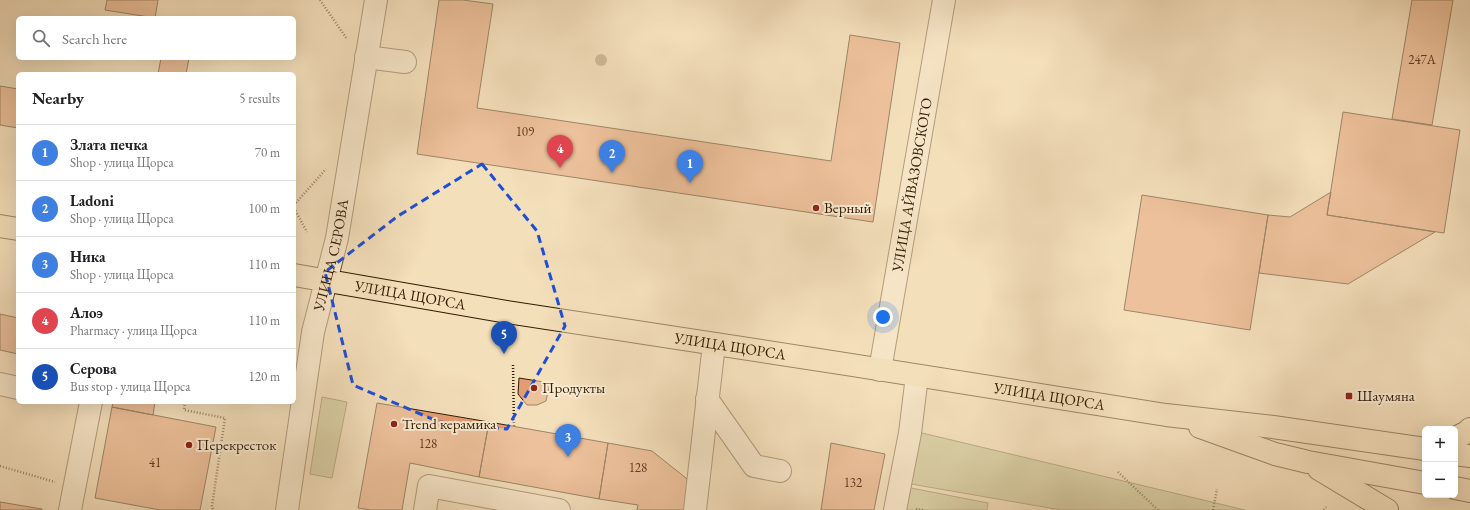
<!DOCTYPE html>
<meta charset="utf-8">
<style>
:root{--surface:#fff;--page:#f6f6f6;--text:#202124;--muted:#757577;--line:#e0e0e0;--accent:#d93025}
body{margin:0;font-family:"EB Garamond",serif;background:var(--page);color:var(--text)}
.controls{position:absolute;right:12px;bottom:12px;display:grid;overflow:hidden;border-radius:6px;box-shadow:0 4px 16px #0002}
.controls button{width:36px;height:36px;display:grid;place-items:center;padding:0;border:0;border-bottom:1px solid var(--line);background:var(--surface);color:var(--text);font:20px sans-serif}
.you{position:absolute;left:883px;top:317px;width:14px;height:14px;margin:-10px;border:3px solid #fff;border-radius:50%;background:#1a73e8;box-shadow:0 0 0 6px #1a73e833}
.badge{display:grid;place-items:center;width:26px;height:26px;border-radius:50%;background:var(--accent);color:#fff;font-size:13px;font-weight:700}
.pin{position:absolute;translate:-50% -33px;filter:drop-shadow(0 1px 2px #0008)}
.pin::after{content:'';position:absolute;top:21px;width:14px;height:12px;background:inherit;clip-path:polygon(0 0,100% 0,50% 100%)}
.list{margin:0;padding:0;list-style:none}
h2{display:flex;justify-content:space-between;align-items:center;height:52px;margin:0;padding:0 16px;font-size:17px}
h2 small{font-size:13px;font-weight:400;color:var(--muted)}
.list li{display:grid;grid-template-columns:26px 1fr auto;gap:12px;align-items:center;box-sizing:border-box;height:56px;padding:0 16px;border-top:1px solid var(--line)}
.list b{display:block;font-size:15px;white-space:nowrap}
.list p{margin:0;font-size:13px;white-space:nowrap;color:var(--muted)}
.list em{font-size:13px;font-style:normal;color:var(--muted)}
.icon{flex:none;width:22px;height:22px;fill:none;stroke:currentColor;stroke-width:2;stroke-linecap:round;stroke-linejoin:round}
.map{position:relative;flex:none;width:1470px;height:510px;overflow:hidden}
.search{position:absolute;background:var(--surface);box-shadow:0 4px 16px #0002;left:16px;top:16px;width:280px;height:44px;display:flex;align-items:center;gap:10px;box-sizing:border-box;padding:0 14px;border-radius:6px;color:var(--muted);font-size:15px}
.panel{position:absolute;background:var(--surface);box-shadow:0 4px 16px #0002;left:16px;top:72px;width:280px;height:332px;border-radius:6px}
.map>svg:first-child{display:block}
.green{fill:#bfc18e;stroke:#796e48}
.building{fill:#e49d73;stroke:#331c01}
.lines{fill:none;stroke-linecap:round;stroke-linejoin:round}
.minor-casing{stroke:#634d30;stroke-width:24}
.major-casing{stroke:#331c01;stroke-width:24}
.path{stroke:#331c01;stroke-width:2.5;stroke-dasharray:1 2;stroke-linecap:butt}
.minor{stroke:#f8ead3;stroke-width:22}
.major{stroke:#f4dfbb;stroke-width:22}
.tree{fill:#a18f6c}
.marked{fill:none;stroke:#1d4ed8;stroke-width:3;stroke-dasharray:8 5;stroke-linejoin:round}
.poi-dot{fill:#8f2418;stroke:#f8ead3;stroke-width:1.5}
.labels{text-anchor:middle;stroke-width:4;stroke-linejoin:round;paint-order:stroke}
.number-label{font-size:13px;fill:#5f3c1e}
.street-label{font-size:15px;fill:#331c01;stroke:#f8ead3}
.poi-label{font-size:15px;fill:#331c01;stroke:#f8ead3;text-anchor:start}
</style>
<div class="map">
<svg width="1470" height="510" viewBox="0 0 1470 510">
<rect width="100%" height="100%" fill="#f4dfbb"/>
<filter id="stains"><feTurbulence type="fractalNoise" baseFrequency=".005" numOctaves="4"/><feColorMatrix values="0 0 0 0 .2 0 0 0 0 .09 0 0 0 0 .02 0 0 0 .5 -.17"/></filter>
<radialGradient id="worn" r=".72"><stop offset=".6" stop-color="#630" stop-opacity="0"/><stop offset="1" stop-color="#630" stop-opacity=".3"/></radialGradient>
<path class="green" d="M322 397 347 402 332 478 310 474Z
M918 432 1245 510H1061L911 484Z
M906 487 988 503 987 510H901Z"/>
<path class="building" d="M107 0H158L155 18 105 10Z
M439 0H463L493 4 477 108 831 161 850 35 900 43 873 222 417 154Z
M1412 0H1453L1432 125 1392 119Z
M161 58H189L186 74H158Z
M0 86 18 89V128L0 125Z
M1343 112 1460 130 1444 233 1327 215Z
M1331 192 1327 215 1435 232 1348 284 1259 273 1268 215 1290 217Z
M1142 195 1268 215 1250 330 1124 310Z
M0 314 18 318V354L0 350Z
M519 378 550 383 546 401 537 405H527L518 394Z
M113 402H155L153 415 112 407Z
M377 403 489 422 479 477 410 463 402 510H371L358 508Z
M112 407 216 427 200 510H160L95 498Z
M489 422 608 443 599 499 479 477Z
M608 443 652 451 691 482 686 510H637L638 505 599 499Z
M831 443 885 454 874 510H821Z
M0 502 42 509V510H0Z"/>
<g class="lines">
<g class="minor-casing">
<g id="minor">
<path d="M366 57 405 62"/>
<path id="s1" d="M880 370 944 0"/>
<path d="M0 384 18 388"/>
<path d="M707 399 754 466 780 471"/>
<path d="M70 510 91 402"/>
<path id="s2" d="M287 510 313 332 337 238 376 0"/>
<path d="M425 510 429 486 559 510"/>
<path d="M695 510 714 344"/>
<path d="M895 510 910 433 917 376"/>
</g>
</g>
<g class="major-casing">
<g id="major">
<path d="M0 226 18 229"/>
<path id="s3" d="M294 275 507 312 852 365 1166 415 1273 427 1425 449"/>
<path d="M1200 427 1275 454 1308 462 1425 483"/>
<path d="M1455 438 1467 432 1470 429"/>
<path d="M1455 454 1470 456"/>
<path d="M1319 469 1387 510"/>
<path d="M1455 488 1470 491"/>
</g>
</g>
<path class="path" d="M320 0 347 39
M294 205 326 169
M294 208 307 232
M513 365 514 427
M185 402 184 410 225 418 212 506 213 510
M0 466 55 482
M1118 472 1158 510
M916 509 923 510
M1213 510 1217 489
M1324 510 1326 507"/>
<use href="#minor" class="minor"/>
<use href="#major" class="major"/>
</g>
<circle class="tree" cx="601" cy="60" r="6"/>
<path d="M0 0H1470V510H0ZM482 164 537 231 565 326 507 429 439 422 353 385 325 272 398 216Z" fill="#f4dfbb" fill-opacity=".55" fill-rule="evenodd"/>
<path class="marked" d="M482 164 537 231 565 326 507 429 439 422 353 385 325 272 398 216Z"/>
<g class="poi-dot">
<circle cx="816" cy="208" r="4"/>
<circle cx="534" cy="388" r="4"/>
<rect x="1345" y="392" width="8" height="8" rx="2"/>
<circle cx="394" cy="424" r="4"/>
<circle cx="189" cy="445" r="4"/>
</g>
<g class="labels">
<g class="number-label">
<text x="1422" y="64">247А</text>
<text x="525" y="136">109</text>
<text x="428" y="448">128</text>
<text x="155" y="467">41</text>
<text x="638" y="472">128</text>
<text x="853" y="487">132</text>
</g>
<g class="street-label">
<text dy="5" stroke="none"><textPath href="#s1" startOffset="188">УЛИЦА АЙВАЗОВСКОГО</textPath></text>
<text dy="5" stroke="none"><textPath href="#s2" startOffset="259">УЛИЦА СЕРОВА</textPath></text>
<text dy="5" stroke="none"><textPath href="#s3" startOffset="118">УЛИЦА ЩОРСА</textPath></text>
<text dy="5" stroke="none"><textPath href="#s3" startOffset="442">УЛИЦА ЩОРСА</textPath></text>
<text dy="5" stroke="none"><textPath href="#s3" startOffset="765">УЛИЦА ЩОРСА</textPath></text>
</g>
<g class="poi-label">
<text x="824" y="213">Верный</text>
<text x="542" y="393">Продукты</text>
<text x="1357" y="401">Шаумяна</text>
<text x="402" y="429">Trend керамика</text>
<text x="197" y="450">Перекресток</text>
</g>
</g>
<rect width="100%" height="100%" filter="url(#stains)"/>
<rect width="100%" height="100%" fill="url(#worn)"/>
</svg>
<div class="controls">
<button>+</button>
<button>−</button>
</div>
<div class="you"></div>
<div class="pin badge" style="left:690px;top:183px;background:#3f7fe0">1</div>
<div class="pin badge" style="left:612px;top:173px;background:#3f7fe0">2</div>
<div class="pin badge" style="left:568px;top:457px;background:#3f7fe0">3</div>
<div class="pin badge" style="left:560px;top:168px;background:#e0444e">4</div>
<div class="pin badge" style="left:504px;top:354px;background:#1a4fb4">5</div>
<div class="search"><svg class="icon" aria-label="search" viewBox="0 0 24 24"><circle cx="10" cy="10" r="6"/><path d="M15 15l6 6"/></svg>Search here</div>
<section class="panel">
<h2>Nearby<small>5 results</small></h2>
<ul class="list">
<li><span class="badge" style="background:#3f7fe0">1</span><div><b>Злата печка</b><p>Shop · улица Щорса</p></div><em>70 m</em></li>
<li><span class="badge" style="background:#3f7fe0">2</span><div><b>Ladoni</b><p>Shop · улица Щорса</p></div><em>100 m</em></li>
<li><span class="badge" style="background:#3f7fe0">3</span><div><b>Ника</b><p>Shop · улица Щорса</p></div><em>110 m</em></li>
<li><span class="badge" style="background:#e0444e">4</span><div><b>Алоэ</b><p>Pharmacy · улица Щорса</p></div><em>110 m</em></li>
<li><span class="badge" style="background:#1a4fb4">5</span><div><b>Серова</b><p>Bus stop · улица Щорса</p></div><em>120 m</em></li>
</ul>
</section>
</div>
